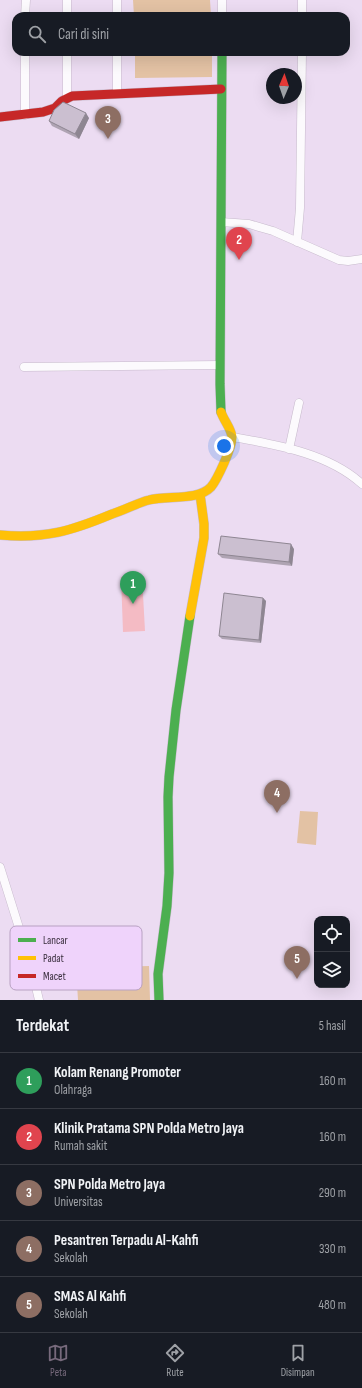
<!DOCTYPE html>
<html lang="id">
<style>
:root{--surface:#171b24;--page:#20242c;--text:#f1f3f6;--muted:#9ea1a6;--line:#363941;--accent:#776a7c}
body{margin:0;font-family:"Sofia Sans Condensed",sans-serif;background:var(--page);color:var(--text)}
.controls{position:absolute;right:12px;bottom:12px;display:grid;overflow:hidden;border-radius:8px;box-shadow:0 4px 16px #0002}
.controls button{width:36px;height:36px;display:grid;place-items:center;padding:0;border:0;border-bottom:1px solid var(--line);background:var(--surface);color:var(--text);font:20px sans-serif}
.compass{position:absolute;left:266px;top:68px;width:36px;height:36px;border-radius:50%;background:var(--surface);box-shadow:0 4px 16px #0002;rotate:2deg}
.you{position:absolute;left:224px;top:446px;width:14px;height:14px;margin:-10px;border:3px solid #fff;border-radius:50%;background:#1a73e8;box-shadow:0 0 0 6px #1a73e833}
.badge{display:grid;place-items:center;width:26px;height:26px;border-radius:50%;background:var(--accent);color:#fff;font-size:13px;font-weight:700}
.pin{position:absolute;translate:-50% -33px;filter:drop-shadow(0 1px 2px #0008)}
.pin::after{content:'';position:absolute;top:21px;width:14px;height:12px;background:inherit;clip-path:polygon(0 0,100% 0,50% 100%)}
.list{margin:0;padding:0;list-style:none}
h2{display:flex;justify-content:space-between;align-items:center;height:52px;margin:0;padding:0 16px;font-size:17px}
h2 small{font-size:13px;font-weight:400;color:var(--muted)}
.list li{display:grid;grid-template-columns:26px 1fr auto;gap:12px;align-items:center;box-sizing:border-box;height:56px;padding:0 16px;border-top:1px solid var(--line)}
.list b{display:block;font-size:15px;white-space:nowrap}
.list p{margin:0;font-size:13px;white-space:nowrap;color:var(--muted)}
.list em{font-size:13px;font-style:normal;color:var(--muted)}
.icon{flex:none;width:22px;height:22px;fill:none;stroke:currentColor;stroke-width:2;stroke-linecap:round;stroke-linejoin:round}
.map{position:relative;flex:none;width:362px;height:1000px;overflow:hidden}
.search{position:absolute;background:var(--surface);box-shadow:0 4px 16px #0002;left:12px;right:12px;top:12px;height:44px;display:flex;align-items:center;gap:10px;box-sizing:border-box;padding:0 14px;border-radius:12px;color:var(--muted);font-size:15px}
.sheet{height:332px;background:var(--surface)}
nav{display:flex;justify-content:space-around;align-items:center;box-sizing:border-box;height:56px;border-top:1px solid var(--line);background:var(--surface);font-size:11px;color:var(--muted)}
nav a{display:grid;justify-items:center;gap:2px}
nav .on{color:var(--accent)}
.map>svg:first-child{display:block}
.green{fill:#e3c2a4}
.water{fill:#f4bbc4}
.lines{fill:none;stroke-linecap:round;stroke-linejoin:round}
.street-casing{stroke:#c7bacc;stroke-width:9}
.fast-casing{stroke:#c7bacc;stroke-width:10}
.slow-casing{stroke:#c7bacc;stroke-width:10}
.jam-casing{stroke:#c7bacc;stroke-width:10}
.street{stroke:#fcfafd;stroke-width:8}
.fast{stroke:#4caf50;stroke-width:9}
.slow{stroke:#ffc107;stroke-width:9}
.jam{stroke:#c62828;stroke-width:9}
.wall{fill:#afa4b3}
.shaded-wall{fill:#8e8692}
.building{fill:#cbbfd0;stroke:#8e8692}
.key{fill:#efd3fb;stroke:#b8a1c2;stroke-width:1}
.key-label{font-size:11px;fill:#382d3c}
</style>
<div class="map">
<svg width="362" height="1000" viewBox="0 0 362 1000">
<rect width="100%" height="100%" fill="#ecdcf2"/>
<path class="green" d="M133 0H210L211 16H134Z
M135 52H212V77L135 78Z
M300 811 318 812 316 845 297 843Z
M149 966 150 1000H78L76 968Z"/>
<path class="water" d="M142 576 145 631 123 632 121 577Z"/>
<g class="lines">
<g class="street-casing">
<path id="street" d="M67 0V16
M117 0V16
M25 16 26 0
M222 16V0
M302 16V0
M67 52V98
M117 52V93
M25 115V52
M221 222 249 224 273 231 339 260 348 261 362 259
M297 242 300 208 302 52
M24 367 220 365
M233 437C277 445 328 453 362 484
M289 449 299 403
M0 867 31 966 39 1000"/>
</g>
<g class="fast-casing">
<path id="fast" d="M221 412 220 384 222 52
M159 1000 158 974 167 906 169 873 168 797 169 777 176 710 190 616"/>
</g>
<g class="slow-casing">
<path id="slow" d="M0 535C45 539 71 531 112 514 125 510 137 503 149 500 167 495 198 501 211 487 217 480 233 446 232 437 231 428 224 421 221 412
M190 616 204 538V524L200 494"/>
</g>
<g class="jam-casing">
<path id="jam" d="M0 117 43 112 55 108 62 101 72 96 221 89"/>
</g>
<use href="#street" class="street"/>
<use href="#fast" class="fast"/>
<use href="#slow" class="slow"/>
<use href="#jam" class="jam"/>
</g>
<path class="wall" d="M89 118 79 139 52 126 49 121Z
M294 549 292 566 222 558 218 554Z
M263 598 266 601 261 643 222 639 219 636Z"/>
<path class="shaded-wall" d="M86 113 89 118 79 139 75 134Z
M291 544 294 549 292 566 289 562Z
M263 598 266 601 261 643 259 640Z"/>
<path class="building" d="M63 102 86 113 75 134 49 121 54 110Z
M221 536 291 544 289 562 218 554Z
M224 593 263 598 259 640 219 636Z"/>
<rect x="10" y="926" width="132" height="64" rx="6" class="key"/>
<rect x="18" y="938" width="18" height="4" fill="#4caf50"/>
<rect x="18" y="956" width="18" height="4" fill="#ffc107"/>
<rect x="18" y="974" width="18" height="4" fill="#c62828"/>
<g class="key-label">
<text x="43" y="944">Lancar</text>
<text x="43" y="962">Padat</text>
<text x="43" y="980">Macet</text>
</g>
</svg>
<div class="controls">
<button><svg class="icon" aria-label="locate" viewBox="0 0 24 24"><circle cx="12" cy="12" r="6"/><path d="M12 2v4M12 18v4M2 12h4M18 12h4"/></svg></button>
<button><svg class="icon" aria-label="layers" viewBox="0 0 24 24"><path d="M12 4l9 5-9 5-9-5zM3 14l9 5 9-5"/></svg></button>
</div>
<svg class="compass" viewBox="-18 -18 36 36"><path d="M0-13l5 13h-10z" fill="#e53935"/><path d="M0 13l5-13h-10z" fill="#9ea1a6"/></svg>
<div class="you"></div>
<div class="pin badge" style="left:133px;top:604px;background:#2e9e5b">1</div>
<div class="pin badge" style="left:239px;top:260px;background:#e0444e">2</div>
<div class="pin badge" style="left:108px;top:139px;background:#8d6e63">3</div>
<div class="pin badge" style="left:277px;top:813px;background:#8d6e63">4</div>
<div class="pin badge" style="left:297px;top:979px;background:#8d6e63">5</div>
<div class="search"><svg class="icon" aria-label="search" viewBox="0 0 24 24"><circle cx="10" cy="10" r="6"/><path d="M15 15l6 6"/></svg>Cari di sini</div>
</div>
<section class="sheet">
<h2>Terdekat<small>5 hasil</small></h2>
<ul class="list">
<li><span class="badge" style="background:#2e9e5b">1</span><div><b>Kolam Renang Promoter</b><p>Olahraga</p></div><em>160 m</em></li>
<li><span class="badge" style="background:#e0444e">2</span><div><b>Klinik Pratama SPN Polda Metro Jaya</b><p>Rumah sakit</p></div><em>160 m</em></li>
<li><span class="badge" style="background:#8d6e63">3</span><div><b>SPN Polda Metro Jaya</b><p>Universitas</p></div><em>290 m</em></li>
<li><span class="badge" style="background:#8d6e63">4</span><div><b>Pesantren Terpadu Al-Kahfi</b><p>Sekolah</p></div><em>330 m</em></li>
<li><span class="badge" style="background:#8d6e63">5</span><div><b>SMAS Al Kahfi</b><p>Sekolah</p></div><em>480 m</em></li>
</ul>
</section>
<nav>
<a class="on"><svg class="icon" aria-label="map" viewBox="0 0 24 24"><path d="M3 6l6-2 6 2 6-2v14l-6 2-6-2-6 2zM9 4v14M15 6v14"/></svg>Peta</a>
<a><svg class="icon" aria-label="directions" viewBox="0 0 24 24"><path d="M12 3l9 9-9 9-9-9zM9 14v-3h6M13 9l2 2-2 2"/></svg>Rute</a>
<a><svg class="icon" aria-label="saved" viewBox="0 0 24 24"><path d="M7 4h10v16l-5-4-5 4z"/></svg>Disimpan</a>
</nav>
